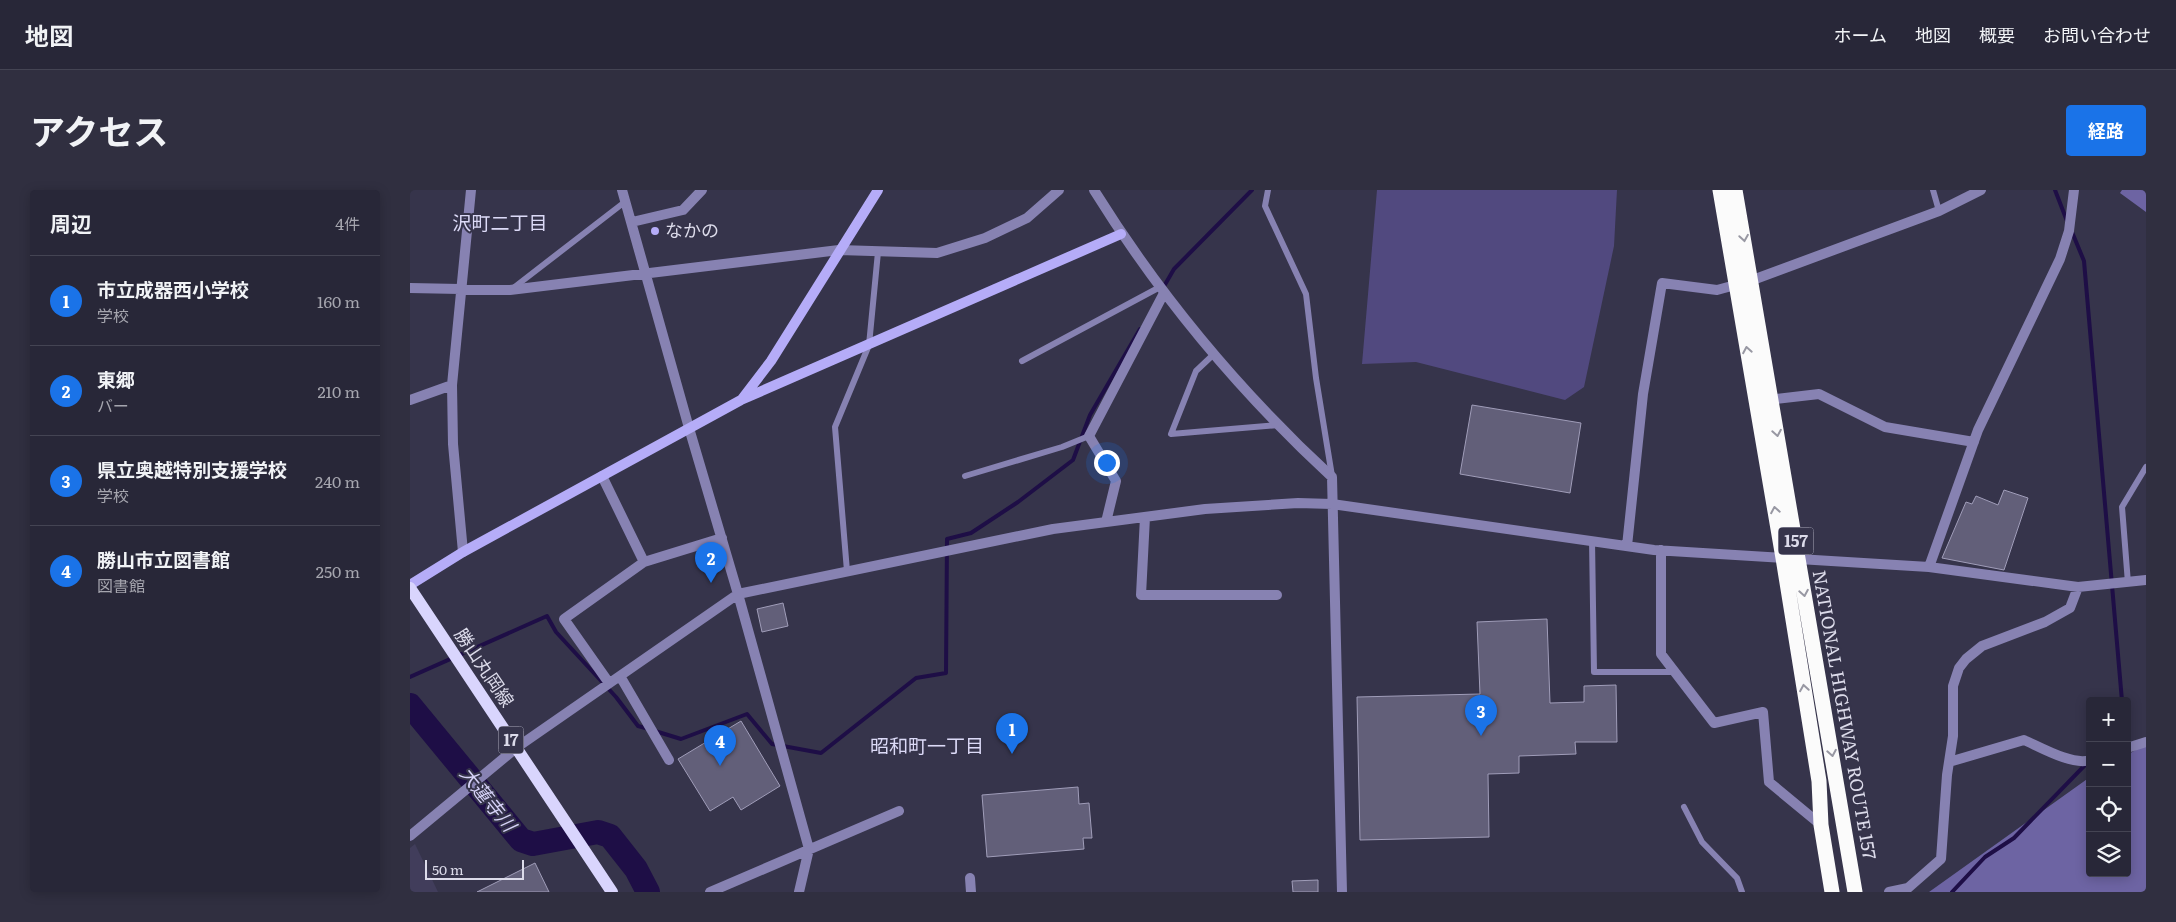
<!DOCTYPE html>
<html lang="ja">
<meta charset="utf-8">
<style>
:root{--surface:#282738;--page:#302f40;--text:#f1f3f6;--muted:#a5a5ae;--line:#444453;--accent:#1a73e8}
body{margin:0;font-family:Literata,"Noto Sans JP",serif;background:var(--page);color:var(--text)}
.controls{position:absolute;right:15px;bottom:15px;display:grid;overflow:hidden;border-radius:5px;box-shadow:0 2px 12px #0003}
.controls button{width:45px;height:45px;display:grid;place-items:center;padding:0;border:0;border-bottom:1px solid var(--line);background:var(--surface);color:var(--text);font:25px sans-serif}
.scale{position:absolute;left:15px;bottom:12px;width:99px;box-sizing:border-box;padding-left:5px;border:2px solid #dcdbea;border-top:0;font-size:14px;line-height:18px;white-space:nowrap;color:#dcdbea;-webkit-text-stroke:4px #36344b;paint-order:stroke}
.you{position:absolute;left:696px;top:272px;width:18px;height:18px;margin:-12px;border:4px solid #fff;border-radius:50%;background:#1a73e8;box-shadow:0 0 0 8px #1a73e833}
.badge{display:grid;place-items:center;width:32px;height:32px;border-radius:50%;background:var(--accent);color:#fff;font-size:16px;font-weight:700}
.pin{position:absolute;translate:-50% -41px;filter:drop-shadow(0 1px 2px #0008)}
.pin::after{content:'';position:absolute;top:26px;width:18px;height:15px;background:inherit;clip-path:polygon(0 0,100% 0,50% 100%)}
.list{margin:0;padding:0;list-style:none}
h2{display:flex;justify-content:space-between;align-items:center;height:65px;margin:0;padding:0 20px;font-size:21px}
h2 small{font-size:16px;font-weight:400;color:var(--muted)}
.list li{display:grid;grid-template-columns:32px 1fr auto;gap:15px;align-items:center;box-sizing:border-box;height:90px;padding:0 20px;border-top:1px solid var(--line)}
.list b{display:block;font-size:19px;white-space:nowrap}
.list p{margin:0;font-size:16px;white-space:nowrap;color:var(--muted)}
.list em{font-size:16px;font-style:normal;color:var(--muted)}
.icon{flex:none;width:28px;height:28px;fill:none;stroke:currentColor;stroke-width:2;stroke-linecap:round;stroke-linejoin:round}
.map{position:relative;flex:none;width:1736px;height:702px;overflow:hidden;border-radius:5px}
header{display:flex;align-items:center;gap:30px;box-sizing:border-box;height:70px;padding:0 25px;background:var(--surface);border-bottom:1px solid var(--line)}
header strong{font-size:24px}
nav{display:flex;gap:28px;margin-inline-start:auto;font-size:18px}
.intro{display:flex;align-items:center;justify-content:space-between;box-sizing:border-box;height:120px;padding:0 30px}
h1{margin:0;font-size:35px}
.button{padding:12px 22px;border-radius:5px;background:var(--accent);color:#fff;font-size:18px;font-weight:700}
main{display:flex;gap:30px;padding:0 30px}
aside{flex:1;background:var(--surface);border-radius:5px;box-shadow:0 2px 12px #0003}
.map>svg:first-child{display:block}
.built{fill:#413d5b}
.green{fill:#51497f}
.forest{fill:#6d64a3}
.lines{fill:none;stroke-linecap:round;stroke-linejoin:round}
.stream{stroke:#1e0e46;stroke-width:4}
.river{stroke:#1e0e46;stroke-width:24}
.building{fill:#625f79;stroke:#a09db9}
.lane{stroke:#8782b2;stroke-width:6}
.street{stroke:#8782b2;stroke-width:10}
.secondary{stroke:#b5acf8;stroke-width:10}
.primary{stroke:#d9d5fd;stroke-width:12}
.highway{stroke:#fbfbfb;stroke-width:15}
.oneway{stroke:#9898a3}
.poi-dot{fill:#b5acf8;stroke:#36344b;stroke-width:2}
.labels{text-anchor:middle;stroke-width:4;stroke-linejoin:round;paint-order:stroke}
.shield{fill:#36344b;stroke:#aaa9ba;stroke-width:1}
.shield-label{font-size:16px;font-weight:bold;fill:#dcdbea}
.poi-label{font-size:18px;fill:#dcdbea;stroke:#36344b;text-anchor:start}
.street-label{font-size:18px;fill:#dcdbea;stroke:#36344b}
.neighbourhood-label{font-size:19px;fill:#dcdaf7;stroke:#36344b}
.water-label{font-size:19px;font-style:italic;fill:#d6d2f8;stroke:#36344b}
</style>
<header>
<strong>地図</strong>
<nav><a>ホーム</a><a>地図</a><a>概要</a><a>お問い合わせ</a></nav>
</header>
<div class="intro"><h1>アクセス</h1><a class="button">経路</a></div>
<main>
<aside>
<h2>周辺<small>4件</small></h2>
<ul class="list">
<li><span class="badge">1</span><div><b>市立成器西小学校</b><p>学校</p></div><em>160 m</em></li>
<li><span class="badge">2</span><div><b>東郷</b><p>バー</p></div><em>210 m</em></li>
<li><span class="badge">3</span><div><b>県立奥越特別支援学校</b><p>学校</p></div><em>240 m</em></li>
<li><span class="badge">4</span><div><b>勝山市立図書館</b><p>図書館</p></div><em>250 m</em></li>
</ul>
</aside>
<div class="map">
<svg width="1736" height="702" viewBox="0 0 1736 702">
<rect width="100%" height="100%" fill="#36344b"/>
<path class="built" d="M5 654 28 702H0V658Z"/>
<path class="green" d="M967 0H1207L1204 56 1174 197 1155 210 1006 172 952 174Z"/>
<path class="forest" d="M1712 0H1736V22L1710 3Z
M1736 554V702H1519L1680 587V683H1717V565Z"/>
<g class="lines">
<path class="stream" d="M1645 0 1657 31
M1662 42 1674 71 1712 511
M753 98 764 79 842 0
M0 487 137 426 146 442 206 507 228 536 239 539
M245 541 271 549 337 524 362 554 411 563 506 488 536 483 537 349 561 343 608 312 663 270 680 225 730 139
M1542 702 1575 667 1604 648 1677 573"/>
<path class="river" d="M0 515 111 650 123 654 188 642 200 646 226 679 238 702"/>
</g>
<path class="building" d="M1062 215 1171 233 1160 303 1050 284Z
M1594 300 1618 308 1594 380 1532 368 1556 312 1562 314 1566 306 1588 315Z
M373 413 378 436 352 442 347 419Z
M1137 429 1140 513 1174 512V496L1206 495 1207 552H1165L1166 564 1109 566V583L1078 584 1079 647 950 650 947 507 1070 504 1067 432Z
M331 531 370 596 331 620 323 607 300 621 268 569Z
M668 597 669 614 679 613 682 648H673L674 659 577 667 572 605Z
M125 673 139 702H67Z
M908 690V702H883L882 691Z"/>
<g class="lines">
<path class="lane" d="M858 0 855 16 896 104 906 188 922 286
M1523 0 1529 21
M102 99 216 11
M804 164 786 181 761 244 869 235
M612 171 750 97
M555 286 652 257 679 246
M1182 350 1184 482H1266
M437 381 425 237 459 155 468 62
M1718 393 1712 317 1736 277
M1274 617 1292 652 1327 688 1332 702"/>
<path class="street" d="M212 0 279 238 328 404 399 659 389 702
M684 0C750 106 831 203 922 287L932 702
M222 32 273 20 292 0
M0 98 100 100 429 60 527 63 575 48 617 28 649 0
M0 210 42 195
M1357 210 1409 204 1475 237 1564 252
M192 286 234 372
M735 327 731 405H867
M696 332 706 291 679 246 754 103
M1217 356 1233 204 1252 93 1307 100 1340 91 1529 21 1571 0
M1251 360V464L1304 533 1353 522 1359 592 1411 635
M53 362 43 254 42 195 61 0
M1519 377 1568 240 1650 69 1659 41 1664 0
M210 486 259 570
M199 493 154 429 234 372 312 348
M1717 558 1736 552
M1539 572 1614 550C1630 557 1663 576 1680 570
M0 646 106 558 328 404 643 339 795 319 888 313 922 314 1244 360 1519 377 1668 397 1736 390
M560 688 561 702
M300 702 489 621
M1479 702 1498 698 1531 669 1537 585 1543 546V496L1549 478 1556 469 1572 456 1635 432 1660 418 1668 397"/>
<path class="secondary" d="M332 209 361 171 468 0
M0 395 53 362 331 210 711 44"/>
<path class="primary" d="M0 398 202 702"/>
<path class="highway" d="M1310 0 1373 368 1409 591 1411 635 1422 702
M1325 0 1445 702"/>
</g>
<defs><path id="oneway-chevron" d="M-2-3.5L2.5 0L-2 3.5" fill="none" stroke-width="1.6" stroke-linecap="round" stroke-linejoin="round" transform="scale(1.25)"/></defs>
<g class="oneway">
<use href="#oneway-chevron" transform="translate(1334 48) rotate(81)"/>
<use href="#oneway-chevron" transform="translate(1337 160) rotate(-100)"/>
<use href="#oneway-chevron" transform="translate(1367 243) rotate(80)"/>
<use href="#oneway-chevron" transform="translate(1365 320) rotate(-100)"/>
<use href="#oneway-chevron" transform="translate(1394 403) rotate(80)"/>
<use href="#oneway-chevron" transform="translate(1394 498) rotate(-99)"/>
<use href="#oneway-chevron" transform="translate(1422 563) rotate(80)"/>
</g>
<circle class="poi-dot" cx="245" cy="41" r="5"/>
<g class="labels">
<g class="shield">
<rect x="1368.5" y="337.5" width="35" height="27" rx="4"/>
<rect x="88.5" y="536.5" width="25" height="27" rx="4"/>
</g>
<g class="shield-label">
<text x="1386" y="357">157</text>
<text x="101" y="556">17</text>
</g>
<g class="poi-label">
<text x="255" y="47">なかの</text>
</g>
<g class="street-label">
<text transform="translate(74 478) rotate(56)" y="6">勝山丸岡線</text>
<text transform="translate(1434 525) rotate(80)" y="6">NATIONAL HIGHWAY ROUTE 157</text>
</g>
<g class="neighbourhood-label">
<text x="90" y="40">沢町二丁目</text>
<text x="517" y="563">昭和町一丁目</text>
</g>
<g class="water-label">
<text transform="translate(78 609) rotate(51)" y="7">大蓮寺川</text>
</g>
</g>
</svg>
<div class="controls">
<button>+</button>
<button>−</button>
<button><svg class="icon" aria-label="locate" viewBox="0 0 24 24"><circle cx="12" cy="12" r="6"/><path d="M12 2v4M12 18v4M2 12h4M18 12h4"/></svg></button>
<button><svg class="icon" aria-label="layers" viewBox="0 0 24 24"><path d="M12 4l9 5-9 5-9-5zM3 14l9 5 9-5"/></svg></button>
</div>
<div class="scale">50 m</div>
<div class="you"></div>
<div class="pin badge" style="left:602px;top:564px">1</div>
<div class="pin badge" style="left:301px;top:393px">2</div>
<div class="pin badge" style="left:1071px;top:546px">3</div>
<div class="pin badge" style="left:310px;top:576px">4</div>
</div>
</main>
